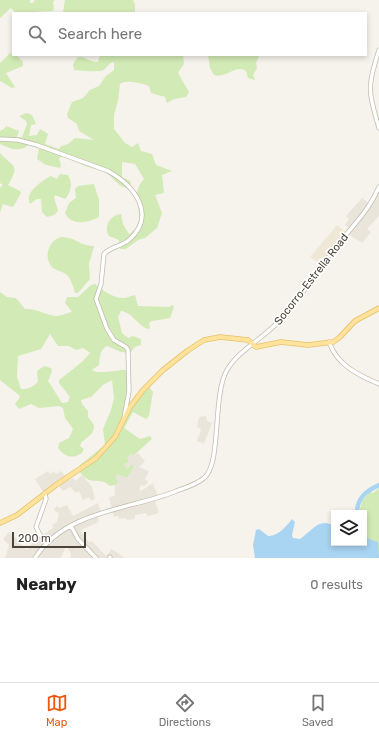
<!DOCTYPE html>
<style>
:root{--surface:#fff;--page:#f2f2f2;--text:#222;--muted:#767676;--line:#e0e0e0;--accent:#ea580c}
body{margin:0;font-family:Rubik,sans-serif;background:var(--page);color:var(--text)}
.controls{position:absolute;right:12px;bottom:12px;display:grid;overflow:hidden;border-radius:0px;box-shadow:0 2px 6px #0003}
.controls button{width:36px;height:36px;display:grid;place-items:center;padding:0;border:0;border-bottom:1px solid var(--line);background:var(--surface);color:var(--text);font:20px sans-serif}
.scale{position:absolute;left:12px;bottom:10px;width:74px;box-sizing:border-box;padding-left:4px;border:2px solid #4b4439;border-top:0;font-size:11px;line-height:14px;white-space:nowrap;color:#4b4439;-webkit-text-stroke:3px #fff;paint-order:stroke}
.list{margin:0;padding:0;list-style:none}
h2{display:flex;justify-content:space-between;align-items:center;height:52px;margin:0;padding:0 16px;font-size:17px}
h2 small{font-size:13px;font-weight:400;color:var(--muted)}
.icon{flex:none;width:22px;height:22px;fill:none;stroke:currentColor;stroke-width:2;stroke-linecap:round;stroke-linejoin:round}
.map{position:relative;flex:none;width:379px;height:558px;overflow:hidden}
.search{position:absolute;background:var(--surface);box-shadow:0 2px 6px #0003;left:12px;right:12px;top:12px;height:44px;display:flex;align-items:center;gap:10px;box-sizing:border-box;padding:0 14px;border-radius:0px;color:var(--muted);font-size:15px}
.sheet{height:124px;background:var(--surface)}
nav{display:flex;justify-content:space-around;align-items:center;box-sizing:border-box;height:56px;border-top:1px solid var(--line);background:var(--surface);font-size:11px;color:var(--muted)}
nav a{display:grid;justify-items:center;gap:2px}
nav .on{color:var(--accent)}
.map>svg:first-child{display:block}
.residential{fill:#eae5da}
.education{fill:#efe8d6}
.green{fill:#d2eab5;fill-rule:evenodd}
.water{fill:#a9d4f2}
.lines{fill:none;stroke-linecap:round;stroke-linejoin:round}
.river{stroke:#a9d4f2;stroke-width:4.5}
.minor-casing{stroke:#c2bbae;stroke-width:5}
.major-casing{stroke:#e6c16a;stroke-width:5.5}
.minor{stroke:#fff;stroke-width:3.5}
.major{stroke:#ffe39c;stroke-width:4}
.labels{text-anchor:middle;stroke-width:3.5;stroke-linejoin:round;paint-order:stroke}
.street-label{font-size:11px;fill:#4b4439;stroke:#fff}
</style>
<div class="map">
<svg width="379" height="558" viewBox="0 0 379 558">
<rect width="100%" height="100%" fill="#f6f3ec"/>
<path class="residential" d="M379 186V216L367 229 371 232 362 243 348 234 351 230 345 225 349 219 346 216 362 198 370 204Z
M206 416 207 421 212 423 204 444 197 441 201 429 197 427 199 417Z
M138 453 145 461 139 467 149 471 145 479 148 482 144 486 141 485 139 489 141 491 153 483 158 497 154 499 159 513 148 516 146 513 135 515V519L127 520 126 518 119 519 118 516 114 517 109 497 115 496 114 478 117 474 127 478 132 464 127 469 124 465 127 458 131 454 133 456Z
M48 471 50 474 54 471 56 474 61 471 69 480 73 478 76 481 82 475 92 487 95 499 91 501 89 497 83 500 79 491 76 493 70 487 63 491 56 483 44 493 35 479Z
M98 503 101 512 97 514 99 522 81 530 82 533 89 542 92 541 106 556 112 549 125 558H70L71 554 68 548H65L61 558H5L9 545 3 539 9 532 21 542V545L27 550 33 542 32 541 39 534 41 536 53 528 52 525 57 522 59 513 56 512 54 509 57 506 60 508 67 505 73 516Z"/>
<path class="education" d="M337 225 349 235 323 267 310 257Z"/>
<path class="green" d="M0 0H30V3H33L35 0H55L53 2 54 9 52 11 15 13 11 8 0 18Z
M65 0H133L135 5V13H63Z
M10 53 16 55 23 62V66L6 73 15 87 12 88 0 81V63Z
M100 55H183L184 64 178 73 189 92 186 97 174 99 167 103 165 97 151 93 149 86C142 83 125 79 120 84L118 101 114 115V129L125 143 132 147 138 143 141 151 152 154 156 165 172 171 162 175 164 193 155 195 162 213 157 228 145 238 138 240 126 249H120L119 240 109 236C103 227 110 215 121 214L123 224 129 234C153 218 125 200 144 179L135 164 122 162V177L130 181 131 184 128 188C120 189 114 178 109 175 102 170 95 169 88 167 80 164 72 159 64 156L59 158 61 165 60 168 46 165 37 159 39 149 30 144C19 153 11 149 0 144V131L4 129 6 126 19 131 17 137H22L27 124 26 121 19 116 27 113 32 115 36 124 31 125 29 136 37 135 40 129 48 134 45 144 59 149 61 146 68 144 75 138 94 140 79 131 77 124 68 118 67 114 72 102 83 98 90 90 99 86 105 77 114 70V62C109 63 108 66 104 70 100 72 79 71 74 70L73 64 78 57C85 56 90 62 98 62Z
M208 55H263L259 56 256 63 257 68 253 75 255 80 248 78 246 71C236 64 226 79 214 75L210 68Z
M0 153C12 167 21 163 8 185L20 191 21 193 13 207 3 204 0 213V188L3 185 0 183Z
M60 174 68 175C73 183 71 193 65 199L55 195 54 197 58 211 54 215 47 217 42 212 41 199H37L30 204C24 192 42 181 51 176L57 179Z
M94 184 99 200V217C88 223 71 226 65 213L69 203 76 198 75 189 78 186Z
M61 237C76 237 79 246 94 246L89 264 90 279 78 293H75C73 287 72 280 67 275 63 271 57 271 53 268 42 258 49 240 61 237Z
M95 284C102 290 114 299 125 298 128 297 131 296 135 295L138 306 169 307 172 305 174 307 170 318 152 321 149 323 150 328 148 329C137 325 132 312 121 311L118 317 122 333 128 338 133 336 141 339V345L135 347 130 353 121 352 107 346C99 350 100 358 99 365L92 370C98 375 119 369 128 370L131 373 128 403 130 404 147 384 153 392 149 416 146 419 133 412 124 428 140 439 150 436 152 439 133 456 131 454 127 458 129 461 124 465 127 469 132 464 134 466 127 478 117 474 115 478 118 480 117 484 110 486C100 475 89 489 78 469L80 465 105 445 103 429 111 410 114 398 112 380 103 385 91 397 81 400 82 404 88 411V417L94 425C94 436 87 436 81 443L80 446 84 449 82 453C72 460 64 456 58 448L59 443 69 438 73 429 65 418 63 408 59 406 39 408 31 404 19 409 15 404 20 397 19 395 0 380V292L7 297 16 298 25 309C37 308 45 315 56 316 61 316 67 313 72 312L65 303 67 297H78L91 285ZM50 334 58 346H69L76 350 83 348 90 353 82 362 59 380V383L70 397 68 402 62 403 48 381 52 371 51 368 44 366 37 371 38 382C33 386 28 390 21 389L17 377 18 356 41 349Z
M379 488V558L364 543V513H359L362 501 370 492 373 493Z"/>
<path class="water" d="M292 519 295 522 292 535 293 538 300 539C312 531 319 517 334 526V543H364V537L378 542 379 558H255L253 545 256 530 259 529 268 536C277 537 287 526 292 519Z"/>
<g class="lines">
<path class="river" d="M357 513C357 498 366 491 379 485"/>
<g class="minor-casing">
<path id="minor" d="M379 50C367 87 368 90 379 128
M0 139 18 140 37 145 108 171C135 186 157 215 129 240 122 246 110 247 104 254L101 284 96 299 107 329 114 340 126 347 128 350 129 391 124 418
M329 342C337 365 358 375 379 384
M45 493 46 499 36 527 40 535 48 542
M71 526 78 539 96 558
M35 558C65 511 127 510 174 492 184 488 196 485 204 478 222 464 212 396 227 370 238 351 262 339 277 323 300 300 317 271 337 246 352 226 369 211 379 187
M110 558V557"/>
</g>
<g class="major-casing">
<path id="major" d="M0 523 17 515 56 485 96 458 115 437 130 407 143 390 163 370 187 351 204 340 220 337 248 340 256 347 281 342 308 345 333 342 339 338 355 321 379 308"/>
</g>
<use href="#minor" class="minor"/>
<use href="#major" class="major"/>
</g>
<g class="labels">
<g class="street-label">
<text transform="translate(311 279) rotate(-52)" y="4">Socorro-Estrella Road</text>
</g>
</g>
</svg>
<div class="controls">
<button><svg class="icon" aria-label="layers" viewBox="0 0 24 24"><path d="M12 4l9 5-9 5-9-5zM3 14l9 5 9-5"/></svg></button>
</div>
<div class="scale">200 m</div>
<div class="search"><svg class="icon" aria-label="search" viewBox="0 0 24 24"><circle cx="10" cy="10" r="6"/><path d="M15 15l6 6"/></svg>Search here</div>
</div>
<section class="sheet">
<h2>Nearby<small>0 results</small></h2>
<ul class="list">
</ul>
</section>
<nav>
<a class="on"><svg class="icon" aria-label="map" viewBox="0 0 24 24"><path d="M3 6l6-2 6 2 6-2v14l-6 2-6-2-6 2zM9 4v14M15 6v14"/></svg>Map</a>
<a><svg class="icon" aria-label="directions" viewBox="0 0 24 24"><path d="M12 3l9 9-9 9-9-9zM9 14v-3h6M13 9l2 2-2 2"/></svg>Directions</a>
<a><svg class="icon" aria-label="saved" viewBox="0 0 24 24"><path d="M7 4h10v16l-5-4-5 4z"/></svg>Saved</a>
</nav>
